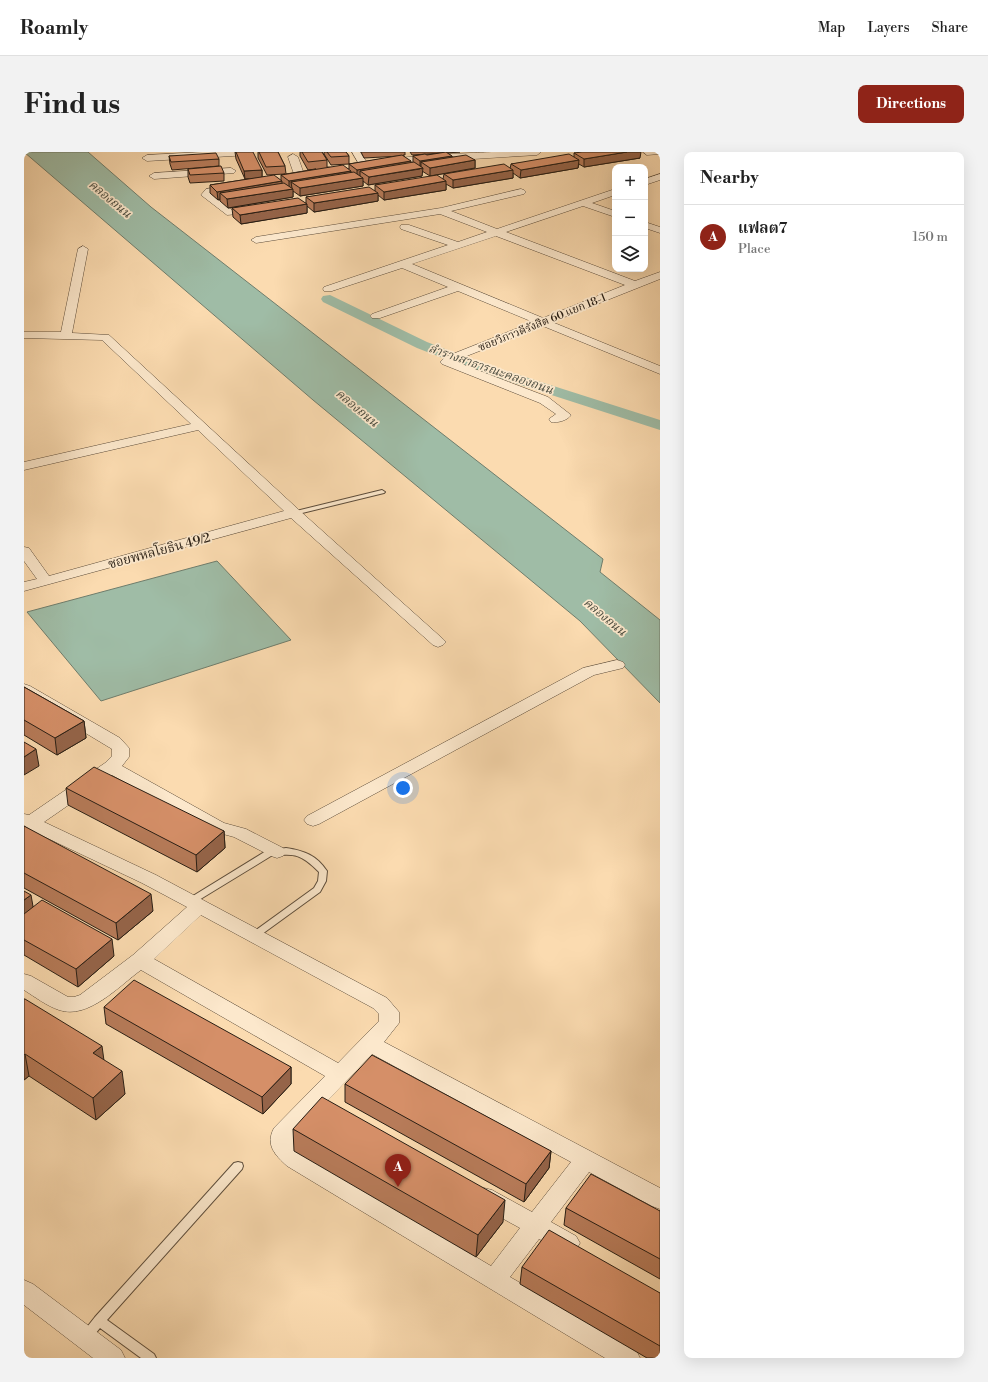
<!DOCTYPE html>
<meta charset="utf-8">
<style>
:root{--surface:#fff;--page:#f2f2f2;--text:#222;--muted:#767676;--line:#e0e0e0;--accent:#8f2418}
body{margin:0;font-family:"Libre Bodoni","Noto Serif Thai",serif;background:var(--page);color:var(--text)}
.controls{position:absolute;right:12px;top:12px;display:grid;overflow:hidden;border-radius:8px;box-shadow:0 4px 16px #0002}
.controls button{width:36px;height:36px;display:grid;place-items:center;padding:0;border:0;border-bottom:1px solid var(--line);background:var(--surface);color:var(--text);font:20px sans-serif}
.you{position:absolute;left:379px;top:636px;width:14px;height:14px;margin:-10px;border:3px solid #fff;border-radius:50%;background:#1a73e8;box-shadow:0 0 0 6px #1a73e833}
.badge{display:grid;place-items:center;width:26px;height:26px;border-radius:50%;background:var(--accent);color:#fff;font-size:13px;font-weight:700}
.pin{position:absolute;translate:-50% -33px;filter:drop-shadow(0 1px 2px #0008)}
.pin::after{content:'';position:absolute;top:21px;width:14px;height:12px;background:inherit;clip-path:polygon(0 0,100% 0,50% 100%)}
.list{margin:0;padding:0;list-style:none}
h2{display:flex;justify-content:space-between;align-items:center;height:52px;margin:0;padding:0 16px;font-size:17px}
h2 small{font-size:13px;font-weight:400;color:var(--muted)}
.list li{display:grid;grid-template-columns:26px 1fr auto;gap:12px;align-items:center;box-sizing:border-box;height:64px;padding:0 16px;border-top:1px solid var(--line)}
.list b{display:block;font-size:15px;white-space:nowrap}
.list p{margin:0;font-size:13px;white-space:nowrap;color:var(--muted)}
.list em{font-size:13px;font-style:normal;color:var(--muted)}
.icon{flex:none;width:22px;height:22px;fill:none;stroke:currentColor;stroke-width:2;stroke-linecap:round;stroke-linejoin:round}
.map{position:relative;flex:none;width:636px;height:1206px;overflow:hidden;border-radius:8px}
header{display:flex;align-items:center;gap:24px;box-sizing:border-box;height:56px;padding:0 20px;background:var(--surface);border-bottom:1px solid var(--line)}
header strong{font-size:19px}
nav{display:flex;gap:22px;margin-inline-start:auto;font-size:14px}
.intro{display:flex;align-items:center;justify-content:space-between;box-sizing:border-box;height:96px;padding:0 24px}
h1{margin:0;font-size:28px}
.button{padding:10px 18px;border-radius:8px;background:var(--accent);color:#fff;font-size:14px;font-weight:700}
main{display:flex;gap:24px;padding:0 24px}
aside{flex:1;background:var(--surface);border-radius:8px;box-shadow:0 4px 16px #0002}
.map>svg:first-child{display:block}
.water{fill:#9fbca6;stroke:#6f7d6c}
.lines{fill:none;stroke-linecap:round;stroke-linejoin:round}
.canal{fill:#9fbca6;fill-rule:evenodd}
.service-casing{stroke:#5d4d3b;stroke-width:2}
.minor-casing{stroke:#5d4d3b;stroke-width:1}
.service{fill:#fce8cc;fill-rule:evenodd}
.minor{fill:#fce8cc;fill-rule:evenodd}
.wall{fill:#b77b59;stroke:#281e14}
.shaded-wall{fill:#956449;stroke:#281e14}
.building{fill:#d58f68;stroke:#281e14}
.labels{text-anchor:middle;stroke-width:3.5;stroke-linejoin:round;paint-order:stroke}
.far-street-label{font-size:11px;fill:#281e14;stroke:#fce8cc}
.far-water-label{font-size:12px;font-style:italic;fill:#4c4d40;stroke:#fce8cc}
.street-label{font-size:13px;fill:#281e14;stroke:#fce8cc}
</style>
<header>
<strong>Roamly</strong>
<nav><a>Map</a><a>Layers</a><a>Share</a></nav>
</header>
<div class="intro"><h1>Find us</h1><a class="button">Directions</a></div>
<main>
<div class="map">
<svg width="636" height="1206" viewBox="0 0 636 1206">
<rect width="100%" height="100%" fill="#fbdbb0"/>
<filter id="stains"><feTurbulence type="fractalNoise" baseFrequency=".005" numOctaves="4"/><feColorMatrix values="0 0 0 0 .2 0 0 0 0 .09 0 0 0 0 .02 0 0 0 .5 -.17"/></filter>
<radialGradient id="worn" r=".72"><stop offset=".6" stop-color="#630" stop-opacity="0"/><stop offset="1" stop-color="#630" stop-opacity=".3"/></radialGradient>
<path class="water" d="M0 0H64L127 55 579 407 576 420 636 468V551L556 469 289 248Z
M193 409 267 488 77 549 3 460Z"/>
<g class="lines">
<path class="canal" d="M306 143 403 190 457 211 636 268V278L447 217 393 196 299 150 297 147 299 144Z"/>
<g class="service-casing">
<path id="service" d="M358 338 361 340 360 341 270 363 267 361 268 360Z
M262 696C281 699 292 703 303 719L302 729 296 740 234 785H228L226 783 228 781 290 736 294 729 295 720C277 702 271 701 247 704L170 751H164L163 749 164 747 242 699Z
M214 1010 218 1011 219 1014 218 1017 83 1168 130 1202 132 1206H117L76 1176 66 1188 62 1189 58 1188 56 1184 71 1165 210 1011Z"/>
</g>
<g class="minor-casing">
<path id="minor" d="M179 0H229L225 3 123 9 118 6 123 3Z
M328 0H336L346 15 344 17H338Z
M469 0H517L513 3 384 11 363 14 358 11C366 3 453 1 469 0Z
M619 0H636V2L623 3Z
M269 2 274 5 281 25 279 27H273L271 25 264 5Z
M207 16 212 19 210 21 130 27 125 24 130 21Z
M636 22V28L621 33V27Z
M208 33 211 34 213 36 211 38 187 42 208 58 232 55 235 56 237 58 235 60 203 63 177 43 182 37Z
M497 37 500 38 502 40 500 42 427 59 473 77 591 37V43L568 51 591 59V65L559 54 482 80 611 129 636 120V127L528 170 636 214V222L519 174 430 209 524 245 547 263C543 269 533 271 527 270L525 267 532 262 516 251 418 212 416 210 421 205 509 170 434 139 356 166H348L346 164 348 162 424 135 378 116 308 139H300L299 137 300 135 424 93 377 77 376 75 377 73H385L434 90 463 80 416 62 232 91 227 88 232 85 417 56ZM472 84 601 133 519 166 388 112Z
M621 70 636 75V81L621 76Z
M59 94 64 97 48 181 85 183 275 358 419 487 422 490 419 493 414 495 409 493 267 366 0 439V430L13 427 0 409V395L5 396 25 424 260 359 174 278 0 318V310L167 272 78 188 0 186V180H37L54 97Z
M593 508 599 510 601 513 599 516 570 523 295 672 289 674 283 672 280 668 283 664 559 516Z
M0 532 6 534 96 586 105 596V605L98 614 200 671 222 677 259 696 262 700 259 704 253 706 247 704 210 685 188 679 88 623 20 670 132 723 363 846 375 860V871L360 890 636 1036V1057L628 1054 565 1020 527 1070 552 1084 556 1091 552 1098 544 1101 515 1087 486 1125 612 1198 616 1206H581L263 1014C251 1003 241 993 250 976L301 924 117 818C95 834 64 868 35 858 23 854 11 845 0 838V822L7 824 44 845H50L56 843 109 803 163 755 118 731 0 675V662L5 663 81 611 88 604V597L0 544ZM177 763 349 856 355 862V869L314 911 130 807ZM348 902 547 1010 508 1060 468 1038 460 1036 452 1038 449 1045 452 1052 496 1076 467 1114 279 1002 270 993 269 985Z
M0 1128 9 1132 97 1198 101 1206H69L0 1153Z"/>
</g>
<use href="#service" class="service"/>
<use href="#minor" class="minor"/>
</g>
<path class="wall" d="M211 0 238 18V25L257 29V23L261 22 243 23 234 6V0H254L261 14 262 22 292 17 284 18 276 4V0H298L303 8V15L325 17V12L307 13 300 2V0H322L325 4V12L377 4 340 6 337 0H381V3H379L387 11H389V4L403 3 420 1 388 3 386 0H436L423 1 428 4V5L451 8V16L406 24 398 19V24L344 33 339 29V34L276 44 269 39V45L204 56 196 49V47L194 48 186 41V33L225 27H221L212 7Z
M550 1 616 6 560 15 555 12 554 16 496 26 489 21V26L429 36 422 32V38L360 48 354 43V49L290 60 283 54V61L217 72 209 65 208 56 282 51V45L351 39V33L419 27 420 22 486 17 487 12 550 5Z
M145 4 195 7V14L148 18 146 12Z
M164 17 200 21V29L166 31 164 25Z
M0 535 60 569 62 586 33 603 0 583Z
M42 636 200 679 201 696 173 720 44 653Z
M0 674 129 759 94 788 0 736Z
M0 739 9 755 90 804 54 835 0 803Z
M0 847 79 908 101 942 72 968 5 924 0 928Z
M80 855 267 915V932L239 962 82 872Z
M321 932 527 999 525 1016 500 1050 321 950Z
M269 977 479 1070 452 1105 270 999Z
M542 1056 636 1059V1127L540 1073Z
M498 1115 636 1141V1206H623L496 1132Z"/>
<path class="shaded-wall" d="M603 0H617L616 6 560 15V7Z
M428 4V12L397 10V17L399 16 398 24 344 33 345 25 396 17V9Z
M451 8V16L406 24V16Z
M555 8 554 16 496 26 497 18Z
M387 9V17L336 19V25L333 26V18Z
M238 18V26L221 27 220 19Z
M489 18V26L429 36V28Z
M327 19V27L267 30 268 36 265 37V29Z
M339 26V34L276 44V36Z
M258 29V37L196 41V47L194 48 193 40Z
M422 29V38L360 48V40Z
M269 37V45L204 56 203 47Z
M354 41V49L290 60V51Z
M283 52V61L217 72 216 63Z
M60 569 62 586 33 603 31 586Z
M12 597 15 614 0 623V605Z
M200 679 201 696 173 720 172 703Z
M127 742 129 759 94 788 92 771Z
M7 743 10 760 0 768V748Z
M88 787 90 804 54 835 52 817Z
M78 894 81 916 69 901Z
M1 902 5 924 0 928V903Z
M267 915V932L239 962 238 945Z
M98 919 101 942 72 968 69 946Z
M527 999 525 1016 500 1050 502 1032Z
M481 1048 479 1070 452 1105 454 1083Z"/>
<path class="building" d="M212 0H229L238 18 220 19Z
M235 0H254L261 14 242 15Z
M278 0H298L303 8 284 10Z
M303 0H322L325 4 307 5Z
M422 0 428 4 396 9 389 4 401 2 403 3Z
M558 0H603L560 7 550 1Z
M192 1 195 7 147 10 145 4Z
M545 2 555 8 497 18 487 12Z
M378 3 387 9 333 18 325 12Z
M442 3 451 8 406 16 397 10Z
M390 10 399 16 345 25 336 19Z
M480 12 489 18 429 28 420 22Z
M319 13 327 19 265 29 257 23Z
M197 14 200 21 166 23 164 17Z
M330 20 339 26 276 36 267 30Z
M250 23 258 29 193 40 186 33Z
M413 23 422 29 360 40 351 33Z
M260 31 269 37 203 47 196 41Z
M345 35 354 41 290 51 282 45Z
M274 46 283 52 216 63 208 56Z
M0 535 60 569 31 586 0 568Z
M0 590 12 597 0 605Z
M70 615 200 679 172 703 42 636Z
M0 674 127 742 92 771 0 721Z
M0 739 7 743 0 748Z
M18 748 88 787 52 817 0 788V762Z
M110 828 267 915 238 945 80 855Z
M0 847H1L78 894 69 901 98 919 69 946 1 902 0 903Z
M348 903 527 999 502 1032 321 932Z
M298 945 481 1048 454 1083 269 977Z
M567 1022 636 1059V1107L542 1056Z
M525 1078 636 1141V1194L498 1115Z"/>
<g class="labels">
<g class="far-street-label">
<text transform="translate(518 170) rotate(-22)" y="4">ซอยวิภาวดีรังสิต 60 แยก 18-1</text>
</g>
<g class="far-water-label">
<text transform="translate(86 47) rotate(40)" y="4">คลองถนน</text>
<text transform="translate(467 217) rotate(19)" y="4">ลำรางสาธารณะคลองถนน</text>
<text transform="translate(333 256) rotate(40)" y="4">คลองถนน</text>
<text transform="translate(581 465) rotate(40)" y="4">คลองถนน</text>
</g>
<g class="street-label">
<text transform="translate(135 398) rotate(-15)" y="5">ซอยพหลโยธิน 49/2</text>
</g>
</g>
<rect width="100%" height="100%" filter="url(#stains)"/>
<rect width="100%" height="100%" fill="url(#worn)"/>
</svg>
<div class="controls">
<button>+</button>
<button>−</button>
<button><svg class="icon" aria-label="layers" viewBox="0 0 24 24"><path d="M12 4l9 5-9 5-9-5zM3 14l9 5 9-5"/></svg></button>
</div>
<div class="you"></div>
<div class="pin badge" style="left:374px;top:1035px">A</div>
</div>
<aside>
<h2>Nearby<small></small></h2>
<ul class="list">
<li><span class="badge">A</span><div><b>แฟลต7</b><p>Place</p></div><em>150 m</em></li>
</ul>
</aside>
</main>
